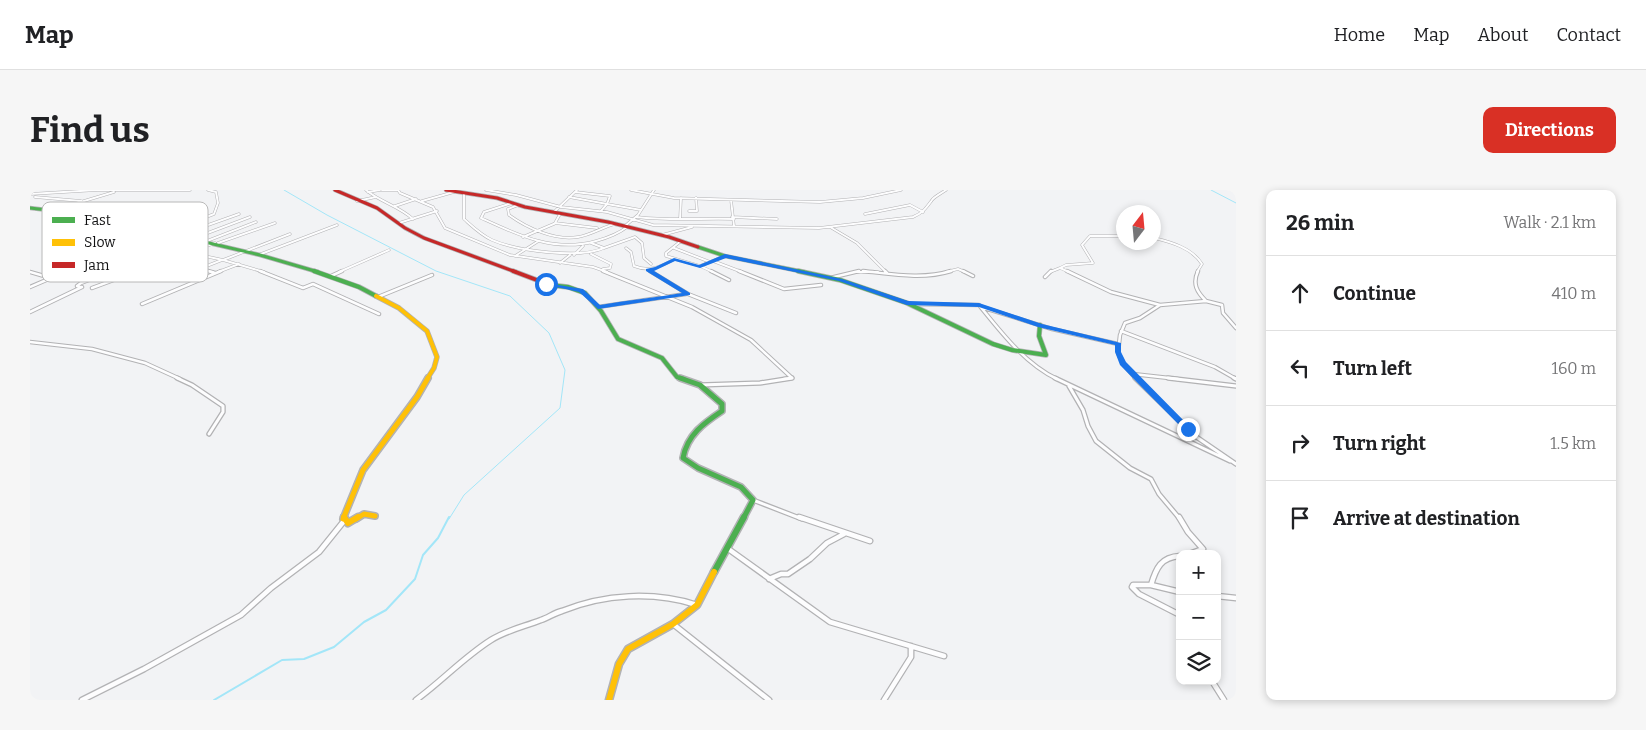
<!DOCTYPE html>
<meta charset="utf-8">
<style>
:root{--surface:#fff;--page:#f6f6f6;--text:#202124;--muted:#757577;--line:#e0e0e0;--accent:#d93025}
body{margin:0;font-family:Bitter,serif;background:var(--page);color:var(--text)}
.controls{position:absolute;right:15px;bottom:15px;display:grid;overflow:hidden;border-radius:10px;box-shadow:0 2px 8px #0003}
.controls button{width:45px;height:45px;display:grid;place-items:center;padding:0;border:0;border-bottom:1px solid var(--line);background:var(--surface);color:var(--text);font:25px sans-serif}
.compass{position:absolute;left:1086px;top:15px;width:45px;height:45px;border-radius:50%;background:var(--surface);box-shadow:0 2px 8px #0003;rotate:16deg}
.stop{position:absolute;width:15px;height:15px;margin:-11px;border:4px solid #1a73e8;border-radius:50%;background:#fff}
.stop.end{background:#1a73e8;border-color:#fff;box-shadow:0 1px 5px #0008}
.list{margin:0;padding:0;list-style:none}
h2{display:flex;justify-content:space-between;align-items:center;height:65px;margin:0;padding:0 20px;font-size:21px}
h2 small{font-size:16px;font-weight:400;color:var(--muted)}
.list li{display:grid;grid-template-columns:32px 1fr auto;gap:15px;align-items:center;box-sizing:border-box;height:75px;padding:0 20px;border-top:1px solid var(--line)}
.list b{display:block;font-size:19px;white-space:nowrap}
.list em{font-size:16px;font-style:normal;color:var(--muted)}
.icon{flex:none;width:28px;height:28px;fill:none;stroke:currentColor;stroke-width:2;stroke-linecap:round;stroke-linejoin:round}
.map{position:relative;flex:none;width:1206px;height:510px;overflow:hidden;border-radius:10px}
header{display:flex;align-items:center;gap:30px;box-sizing:border-box;height:70px;padding:0 25px;background:var(--surface);border-bottom:1px solid var(--line)}
header strong{font-size:24px}
nav{display:flex;gap:28px;margin-inline-start:auto;font-size:18px}
.intro{display:flex;align-items:center;justify-content:space-between;box-sizing:border-box;height:120px;padding:0 30px}
h1{margin:0;font-size:35px}
.button{padding:12px 22px;border-radius:10px;background:var(--accent);color:#fff;font-size:18px;font-weight:700}
main{display:flex;gap:30px;padding:0 30px}
aside{flex:1;background:var(--surface);border-radius:10px;box-shadow:0 2px 8px #0003}
.map>svg:first-child{display:block}
.lines{fill:none;stroke-linecap:round;stroke-linejoin:round}
.stream-far1{stroke:#a3e6f8;stroke-width:1}
.stream{stroke:#a3e6f8;stroke-width:2}
.street-far3-casing{stroke:#b2b2b4;stroke-width:3}
.street-far2-casing{stroke:#b2b2b4;stroke-width:4.5}
.street-far1-casing{stroke:#b2b2b4;stroke-width:5.5}
.street-casing{stroke:#b2b2b4;stroke-width:7}
.fast-far3-casing{stroke:#b2b2b4;stroke-width:4.5}
.fast-far2-casing{stroke:#b2b2b4;stroke-width:5.5}
.fast-far1-casing{stroke:#b2b2b4;stroke-width:8}
.fast-casing{stroke:#b2b2b4;stroke-width:9}
.slow-far2-casing{stroke:#b2b2b4;stroke-width:5.5}
.slow-far1-casing{stroke:#b2b2b4;stroke-width:8}
.slow-casing{stroke:#b2b2b4;stroke-width:9}
.jam-far1-casing{stroke:#b2b2b4;stroke-width:4.5}
.jam-casing{stroke:#b2b2b4;stroke-width:5.5}
.street-far3{stroke:#fdfdfe;stroke-width:2}
.street-far2{stroke:#fdfdfe;stroke-width:2.5}
.street-far1{stroke:#fdfdfe;stroke-width:3}
.street{stroke:#fdfdfe;stroke-width:4.5}
.fast-far3{stroke:#4caf50;stroke-width:3}
.fast-far2{stroke:#4caf50;stroke-width:4}
.fast-far1{stroke:#4caf50;stroke-width:5}
.fast{stroke:#4caf50;stroke-width:6}
.slow-far2{stroke:#ffc107;stroke-width:4}
.slow-far1{stroke:#ffc107;stroke-width:5}
.slow{stroke:#ffc107;stroke-width:6}
.jam-far1{stroke:#c62828;stroke-width:3}
.jam{stroke:#c62828;stroke-width:4}
.route{fill:#1a73e8}
.key{fill:#fff;stroke:#b8b8b8;stroke-width:1}
.key-label{font-size:14px;fill:#111112}
</style>
<header>
<strong>Map</strong>
<nav><a>Home</a><a>Map</a><a>About</a><a>Contact</a></nav>
</header>
<div class="intro"><h1>Find us</h1><a class="button">Directions</a></div>
<main>
<div class="map">
<svg width="1206" height="510" viewBox="0 0 1206 510">
<rect width="100%" height="100%" fill="#f2f3f5"/>
<g class="lines">
<path class="stream-far1" d="M254 0 297 25 406 81 480 106 519 143 535 180 530 218 434 305 419 329
M1181 0 1206 13"/>
<path class="stream" d="M184 510 252 470 274 469 304 457 334 432 356 420 385 389 393 365 408 348 419 327"/>
<g class="street-far3-casing">
<path id="street-far3" d="M336 0C350 12 369 16 383 29
M352 0H368
M368 0 370 3 403 17 415 38 480 65 563 77 577 82
M456 0 486 5 531 17 577 22 623 35 789 38 883 27C893 23 896 18 902 10 905 6 912 3 916 0
M601 0 644 8 790 12 833 8 871 0
M338 2 350 0
M545 2 580 6 577 14 611 20
M0 4 67 0H160
M434 4V29C443 37 451 45 462 50 487 61 550 69 574 58L561 53
M5 7 51 11
M539 7 577 14 571 21
M701 10 704 36
M327 11 346 7
M392 11 424 2
M482 13 454 22 451 28C488 45 524 63 566 51 577 48 588 44 597 37
M488 15 478 19 479 25C497 38 525 51 548 47 561 45 573 37 585 34
M365 16 386 9
M24 20 84 2
M659 21H667L666 8
M524 22 547 0
M530 24 525 33 567 38
M835 24 880 15 893 22
M64 26 34 37 80 50 128 56 193 70
M607 27C639 31 672 28 704 29
M702 27 747 29
M650 29 651 8
M369 33 407 21
M595 36 608 25 624 0
M800 37 827 53 856 82
M46 41 78 30
M135 43 184 24 188 13 186 2 178 0
M150 45 209 24
M632 45 662 37
M167 47 220 27
M493 47 526 33
M1124 48C1141 52 1162 58 1172 74L1167 82
M177 51 226 32
M651 51 636 63V66L670 76 683 82
M188 53 245 33
M574 58 605 47 612 53 614 68 621 74
M596 58 601 62 604 76C619 82 630 77 643 70
M644 58 680 72
M231 64 307 35
M561 64 581 74 580 78 573 79
M544 65 553 56
M485 66 507 52
M683 71 712 82
M530 73 540 65
M670 76 695 66
M1030 78 1036 75 1063 73 1052 55 1060 46H1094
M618 80 622 82
M79 82 168 49
M104 82 185 53
M183 82 169 79 192 70
M188 82 209 74
M234 82 193 70 260 44
M309 82 359 60
M824 82H848
M916 82 928 79 935 82
M1020 82 1030 78 1039 82"/>
</g>
<g class="street-far2-casing">
<path id="street-far2" d="M178 81 185 83
M230 81 273 98 283 94 349 124
M573 81 662 117 721 150 762 188 754 189
M620 81 658 104 706 123
M681 81 699 90
M709 81 754 99 791 95
M833 81C862 84 892 90 921 81
M855 81 857 83
M933 81 943 86
M1037 81 1081 102 1130 115
M0 82 21 88 0 97
M301 86 312 81
M1015 87 1021 81
M800 88 829 81
M62 98 108 81
M348 107 402 85
M1176 111 1192 115 1193 123 1206 138
M112 114 191 81
M880 114 949 115C971 142 995 174 1027 189
M568 117 656 104
M951 117 1022 139 1088 154
M0 122 52 97 47 96 51 93 82 81
M1091 141 1185 177 1206 189
M0 152 62 159 115 173 150 189
M1103 184 1148 189
M1106 189 1094 175 1088 163 1090 145 1095 133 1110 128 1130 115 1176 111C1167 102 1162 94 1168 81"/>
</g>
<g class="street-far1-casing">
<path id="street-far1" d="M147 188 162 195 193 216V222L179 244
M1025 188 1200 271
M1105 188 1165 246 1206 274
M1138 188 1206 196
M1204 188 1206 189
M670 195 730 193 762 188
M1039 196 1053 220 1058 236 1066 251 1100 278 1121 289 1129 304 1150 329
M723 310 772 329"/>
</g>
<g class="street-casing">
<path id="street" d="M769 327 840 351
M1149 327 1158 342 1173 359 1159 364
M697 358 800 432 914 466
M1150 366C1131 367 1126 378 1121 395H1103L1102 397 1109 404 1150 425
M739 389 751 384H758L780 369 797 353 814 344
M1121 395 1150 402
M1187 406 1206 408
M643 434 739 510
M1182 491 1194 510
M52 510 114 479 211 425 241 398 289 362 314 331
M386 510C412 491 434 467 461 450 477 440 493 437 511 430 518 428 524 423 532 421 574 404 623 401 667 415
M854 510 881 467V456"/>
</g>
<g class="fast-far3-casing">
<path id="fast-far3" d="M0 18 59 25 230 65 288 82
M668 57 695 66 774 82"/>
</g>
<g class="fast-far2-casing">
<path id="fast-far2" d="M284 81 329 97 346 106
M768 81 810 90 877 113 963 154 982 160 1016 165 1009 146 1010 135
M520 95 538 97 555 103 571 121 588 149 632 168 647 187 654 189"/>
</g>
<g class="fast-far1-casing">
<path id="fast-far1" d="M650 188 670 195 692 214V221C674 233 657 245 653 268L668 278 711 297 723 310 713 329"/>
</g>
<g class="fast-casing">
<path id="fast" d="M684 382 714 327"/>
</g>
<g class="slow-far2-casing">
<path id="slow-far2" d="M346 106 369 118 397 141 407 167 404 178 397 189"/>
</g>
<g class="slow-far1-casing">
<path id="slow-far1" d="M313 329 333 280 387 207 398 188
M326 329 334 324 345 326"/>
</g>
<g class="slow-casing">
<path id="slow" d="M314 327 318 333 328 327
M579 510 589 474 598 459 643 434 667 415 684 382"/>
</g>
<g class="jam-far1-casing">
<path id="jam-far1" d="M305 0 347 18 375 38 394 48 486 82
M416 0 467 8 495 17 578 32 639 47 668 57"/>
</g>
<g class="jam-casing">
<path id="jam" d="M483 81 520 95"/>
</g>
<use href="#street-far3" class="street-far3"/>
<use href="#street-far2" class="street-far2"/>
<use href="#street-far1" class="street-far1"/>
<use href="#street" class="street"/>
<use href="#fast-far3" class="fast-far3"/>
<use href="#fast-far2" class="fast-far2"/>
<use href="#fast-far1" class="fast-far1"/>
<use href="#fast" class="fast"/>
<use href="#slow-far2" class="slow-far2"/>
<use href="#slow-far1" class="slow-far1"/>
<use href="#slow" class="slow"/>
<use href="#jam-far1" class="jam-far1"/>
<use href="#jam" class="jam"/>
</g>
<path class="route" d="M695 64 812 89 878 111 949 113 1012 134 1091 153V162L1096 172 1162 239 1155 241 1090 175 1085 162V155L1008 137 949 117 877 115 809 91 696 68 670 78 645 71 624 81 660 103V105L568 119 549 102 513 94 516 93 553 99 570 115C597 110 625 108 652 103L616 81V79L625 77 644 68 669 75Z"/>
<rect x="12" y="12" width="166" height="80" rx="8" class="key"/>
<rect x="22" y="27" width="23" height="6" fill="#4caf50"/>
<rect x="22" y="49" width="23" height="7" fill="#ffc107"/>
<rect x="22" y="72" width="23" height="6" fill="#c62828"/>
<g class="key-label">
<text x="54" y="35">Fast</text>
<text x="54" y="57">Slow</text>
<text x="54" y="80">Jam</text>
</g>
</svg>
<div class="controls">
<button>+</button>
<button>−</button>
<button><svg class="icon" aria-label="layers" viewBox="0 0 24 24"><path d="M12 4l9 5-9 5-9-5zM3 14l9 5 9-5"/></svg></button>
</div>
<svg class="compass" viewBox="-18 -18 36 36"><path d="M0-13l5 13h-10z" fill="#e53935"/><path d="M0 13l5-13h-10z" fill="#757577"/></svg>
<div class="stop" style="left:516px;top:94px"></div>
<div class="stop end" style="left:1158px;top:239px"></div>
</div>
<aside>
<h2>26 min<small>Walk · 2.1 km</small></h2>
<ul class="list">
<li><svg class="icon" aria-label="ahead" viewBox="0 0 24 24"><path d="M12 20V5M6 11l6-6 6 6"/></svg><div><b>Continue</b></div><em>410 m</em></li>
<li><svg class="icon" aria-label="left" viewBox="0 0 24 24"><path d="M17 20v-9H6M10 6l-5 5 5 5"/></svg><div><b>Turn left</b></div><em>160 m</em></li>
<li><svg class="icon" aria-label="right" viewBox="0 0 24 24"><path d="M7 20v-9h11M14 6l5 5-5 5"/></svg><div><b>Turn right</b></div><em>1.5 km</em></li>
<li><svg class="icon" aria-label="arrive" viewBox="0 0 24 24"><path d="M6 21V4h12l-3 4 3 4H6"/></svg><div><b>Arrive at destination</b></div></li>
</ul>
</aside>
</main>
